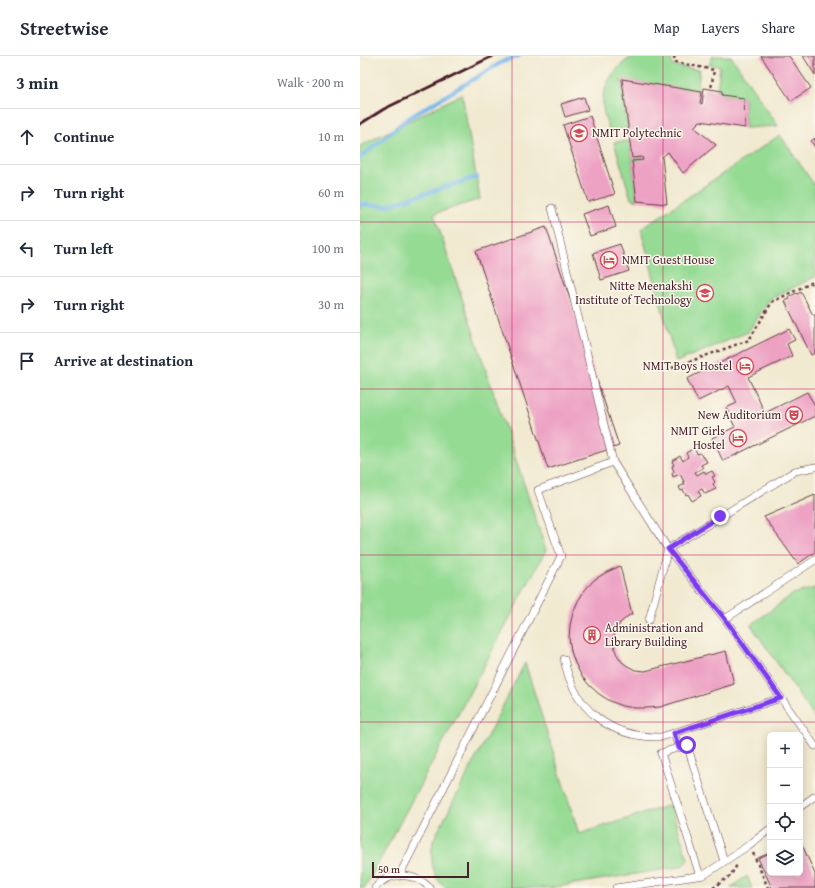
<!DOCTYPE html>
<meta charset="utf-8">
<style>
:root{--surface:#fff;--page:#f2f2f3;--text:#1f2937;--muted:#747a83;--line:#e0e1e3}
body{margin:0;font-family:"Gentium Book Plus",serif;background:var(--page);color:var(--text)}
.controls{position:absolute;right:12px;bottom:12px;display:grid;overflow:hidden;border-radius:6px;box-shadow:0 2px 10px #0003}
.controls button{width:36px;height:36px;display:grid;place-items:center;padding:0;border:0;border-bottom:1px solid var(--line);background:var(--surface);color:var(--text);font:20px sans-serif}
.scale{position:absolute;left:12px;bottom:10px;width:97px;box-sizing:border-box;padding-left:4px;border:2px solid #4a1f2b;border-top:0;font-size:11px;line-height:14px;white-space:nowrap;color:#4a1f2b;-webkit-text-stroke:3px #fbf7ec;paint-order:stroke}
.stop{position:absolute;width:12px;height:12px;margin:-9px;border:3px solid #7c3aed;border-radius:50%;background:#fff}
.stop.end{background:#7c3aed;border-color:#fff;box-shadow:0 1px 4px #0008}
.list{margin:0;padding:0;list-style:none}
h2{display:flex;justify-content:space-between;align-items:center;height:52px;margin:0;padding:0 16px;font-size:17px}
h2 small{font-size:13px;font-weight:400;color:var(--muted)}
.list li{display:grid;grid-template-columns:26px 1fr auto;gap:12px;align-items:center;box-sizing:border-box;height:56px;padding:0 16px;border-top:1px solid var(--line)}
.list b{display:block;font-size:15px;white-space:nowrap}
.list em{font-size:13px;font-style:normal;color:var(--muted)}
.icon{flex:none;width:22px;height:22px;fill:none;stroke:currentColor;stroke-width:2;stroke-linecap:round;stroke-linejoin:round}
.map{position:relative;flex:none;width:455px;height:832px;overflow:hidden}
header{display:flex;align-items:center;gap:24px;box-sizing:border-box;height:56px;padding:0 20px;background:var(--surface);border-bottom:1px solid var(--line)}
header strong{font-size:19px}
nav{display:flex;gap:22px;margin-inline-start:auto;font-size:14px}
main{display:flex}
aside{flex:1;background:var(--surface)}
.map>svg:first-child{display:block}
.green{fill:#96db94;stroke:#707d60}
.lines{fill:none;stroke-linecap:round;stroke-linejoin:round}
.stream{stroke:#76b7eb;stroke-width:4}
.building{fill:#eda2c4}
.service-casing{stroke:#633d44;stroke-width:8}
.path{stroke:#633d44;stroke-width:2.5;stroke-dasharray:3 3;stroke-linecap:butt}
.service{stroke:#fff;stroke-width:7}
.rail{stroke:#4a1f2b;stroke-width:3}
.route{stroke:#7c3aed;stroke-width:5}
.grid{fill:none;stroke:#c2185b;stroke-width:1;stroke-opacity:0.55}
.labels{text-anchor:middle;stroke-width:3;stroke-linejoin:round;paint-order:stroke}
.poi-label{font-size:12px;fill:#4a1f2b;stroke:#fbf7ec;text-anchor:end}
</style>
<header>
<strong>Streetwise</strong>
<nav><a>Map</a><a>Layers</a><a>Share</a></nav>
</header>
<main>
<aside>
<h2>3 min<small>Walk · 200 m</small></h2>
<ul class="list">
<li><svg class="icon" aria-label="ahead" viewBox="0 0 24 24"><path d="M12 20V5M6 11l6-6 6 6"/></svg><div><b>Continue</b></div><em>10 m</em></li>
<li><svg class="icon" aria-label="right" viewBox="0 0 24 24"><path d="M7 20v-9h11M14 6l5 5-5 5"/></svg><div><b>Turn right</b></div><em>60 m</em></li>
<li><svg class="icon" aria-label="left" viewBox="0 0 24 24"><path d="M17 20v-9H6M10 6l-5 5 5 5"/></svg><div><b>Turn left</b></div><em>100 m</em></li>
<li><svg class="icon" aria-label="right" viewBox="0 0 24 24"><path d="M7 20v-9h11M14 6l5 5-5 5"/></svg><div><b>Turn right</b></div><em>30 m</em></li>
<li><svg class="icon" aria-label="arrive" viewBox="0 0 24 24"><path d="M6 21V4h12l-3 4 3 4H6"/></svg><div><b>Arrive at destination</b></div></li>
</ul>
</aside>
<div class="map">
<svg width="455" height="832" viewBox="0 0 455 832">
<rect width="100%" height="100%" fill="#fbf7ec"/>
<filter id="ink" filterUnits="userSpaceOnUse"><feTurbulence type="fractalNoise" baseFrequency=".025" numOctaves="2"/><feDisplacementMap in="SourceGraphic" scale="8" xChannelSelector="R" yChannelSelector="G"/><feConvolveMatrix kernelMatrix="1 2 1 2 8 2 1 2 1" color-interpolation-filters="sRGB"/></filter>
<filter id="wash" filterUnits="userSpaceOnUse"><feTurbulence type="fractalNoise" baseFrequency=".012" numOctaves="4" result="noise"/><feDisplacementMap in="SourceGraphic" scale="16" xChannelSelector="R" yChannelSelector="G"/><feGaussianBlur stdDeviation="0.9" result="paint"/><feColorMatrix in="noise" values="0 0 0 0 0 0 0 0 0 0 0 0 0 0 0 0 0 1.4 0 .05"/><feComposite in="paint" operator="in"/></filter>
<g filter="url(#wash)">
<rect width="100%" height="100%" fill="#f1e9d0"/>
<path class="green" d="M274 0H310L313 10 340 14 337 35 262 24 268 72 249 74C247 66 243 57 243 50 241 28 257 9 274 0Z
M353 0H371L418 70 385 72 384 42 362 39V35H357L360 10 349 9Z
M102 38 120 143 74 158 186 494 5 832H0V90Z
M420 79 455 130V221L410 243 388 276 316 306 281 173Z
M270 85 272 102 282 101 283 104 272 105 277 145 271 143 254 86Z
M455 532V662L391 569 433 538Z
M165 607 219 778 310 749 328 803C326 807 324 809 319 811L189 832H85C71 819 70 802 73 785Z
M387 820 392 832H370Z"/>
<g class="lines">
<path class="stream" d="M0 102 47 63 142 6 159 0
M0 148 26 150 117 121"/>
</g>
<g id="blocks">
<path class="building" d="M401 0H429L451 32 431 45Z
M443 0H455V19Z
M262 23 342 36 340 47 342 48 344 32 362 35V39L384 42 385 72 340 65 334 71 356 89 323 117 308 96 302 101 307 148 277 145 272 105 283 104 282 101 272 102Z
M224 41 228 54 205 61 201 48Z
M230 60 255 138 228 146 203 69Z
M455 82V91L451 85Z
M249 149 256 171 230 180 222 158Z
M186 171 259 390 188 413 116 195Z
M260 188 269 215 241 224 233 197Z
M441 236 453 259 455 258V297L451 299 425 245 430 243 429 241 436 237 437 238Z
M429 273 435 284 427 288 432 300 388 321 405 357 447 336 454 348H455V360L363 405 352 382 375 371 366 352 377 347 369 330 338 345 327 323Z
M334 392 337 398 340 397 343 402 344 401 347 406 341 409 343 412 335 416 337 419 344 415 346 418 352 415 355 420 352 421 355 426 353 428 356 433 345 438 342 433 338 435 341 440 332 445 328 438 326 439 323 434 321 435 319 431 325 428 320 418 313 421 312 417 314 416 312 410 314 409 312 405 320 400 323 405 328 401 326 397Z
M455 439V496L438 508 404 461Z
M260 510 272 558 268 560 260 567 255 576 254 581V587L256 597 262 606 266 609 275 614 285 615 366 595 374 628 300 651 287 652H275L262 650 250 645 239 638 229 629 221 619 215 607 211 595 209 582 210 569 213 557 218 545 225 534 234 524 245 517Z
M440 784 455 818V832H412L398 802 410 797V817H440Z"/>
</g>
</g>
<g filter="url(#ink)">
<use href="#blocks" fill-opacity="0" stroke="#633d44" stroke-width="1"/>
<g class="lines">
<g class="service-casing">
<path id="service" d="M192 152 253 406 308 493 365 563 455 504
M365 563 455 690
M289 564 308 493 435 415 455 411
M204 603C214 654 250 682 301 681L421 642
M314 677 319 692
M440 751 455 740
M39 820 201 500 178 434 253 406
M340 820 301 697 327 689 364 805
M15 832C30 814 55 817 70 832
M256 832 344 819 389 789 410 773"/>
</g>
<path class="path" d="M314 0 315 6 354 14 351 33
M312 312 389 284 412 246 455 225
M393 797 408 832
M353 832 370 820 377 809"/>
<use href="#service" class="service"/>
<path class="rail" d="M0 68 24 53 133 0"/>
</g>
</g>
<g class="lines" filter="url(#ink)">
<path class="route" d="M327 689 319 692 314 677 421 642 365 563 308 493 360 460"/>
</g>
<path class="grid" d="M152 0V832M303 0V832M0 166H455M0 333H455M0 499H455M0 666H455"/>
<defs>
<g id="university-ring" transform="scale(0.9)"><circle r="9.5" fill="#fbf7ec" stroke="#d1495b" stroke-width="1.5"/><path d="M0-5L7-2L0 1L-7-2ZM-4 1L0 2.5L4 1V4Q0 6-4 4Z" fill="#d1495b"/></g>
<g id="hotel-ring" transform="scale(0.9)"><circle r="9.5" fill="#fbf7ec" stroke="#d1495b" stroke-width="1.5"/><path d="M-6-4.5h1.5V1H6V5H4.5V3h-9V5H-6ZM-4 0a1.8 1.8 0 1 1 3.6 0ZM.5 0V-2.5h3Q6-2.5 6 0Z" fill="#d1495b"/></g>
<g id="theatre-ring" transform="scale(0.9)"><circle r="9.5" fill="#fbf7ec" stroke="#d1495b" stroke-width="1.5"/><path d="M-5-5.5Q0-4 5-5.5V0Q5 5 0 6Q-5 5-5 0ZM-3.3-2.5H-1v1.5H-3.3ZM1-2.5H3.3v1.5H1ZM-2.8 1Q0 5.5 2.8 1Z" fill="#d1495b"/></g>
<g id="building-ring" transform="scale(0.9)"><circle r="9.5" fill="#fbf7ec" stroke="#d1495b" stroke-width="1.5"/><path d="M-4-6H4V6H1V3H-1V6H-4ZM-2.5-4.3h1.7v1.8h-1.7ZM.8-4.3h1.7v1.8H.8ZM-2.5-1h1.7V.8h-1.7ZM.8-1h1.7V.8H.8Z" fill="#d1495b"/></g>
</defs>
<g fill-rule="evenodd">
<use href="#university-ring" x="219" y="77"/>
<use href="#hotel-ring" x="249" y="204"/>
<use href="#university-ring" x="345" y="237"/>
<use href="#hotel-ring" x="385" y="310"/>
<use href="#theatre-ring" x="434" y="359"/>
<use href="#hotel-ring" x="378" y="382"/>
<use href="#building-ring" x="232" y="579"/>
</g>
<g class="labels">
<g class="poi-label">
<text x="232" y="81" text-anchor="start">NMIT Polytechnic</text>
<text x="262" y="208" text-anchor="start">NMIT Guest House</text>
<text x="332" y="234">Nitte Meenakshi<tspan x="332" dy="14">Institute of Technology</tspan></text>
<text x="372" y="314">NMIT Boys Hostel</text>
<text x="421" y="363">New Auditorium</text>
<text x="365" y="379">NMIT Girls<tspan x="365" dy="14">Hostel</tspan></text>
<text x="245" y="576" text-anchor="start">Administration and<tspan x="245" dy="14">Library Building</tspan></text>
</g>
</g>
</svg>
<div class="controls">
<button>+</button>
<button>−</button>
<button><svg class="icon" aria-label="locate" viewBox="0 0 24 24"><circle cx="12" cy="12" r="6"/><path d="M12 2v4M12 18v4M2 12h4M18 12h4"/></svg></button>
<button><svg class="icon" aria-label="layers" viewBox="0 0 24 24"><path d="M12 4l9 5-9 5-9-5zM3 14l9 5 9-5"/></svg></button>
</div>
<div class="scale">50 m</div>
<div class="stop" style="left:327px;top:689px"></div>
<div class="stop end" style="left:360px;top:460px"></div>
</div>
</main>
